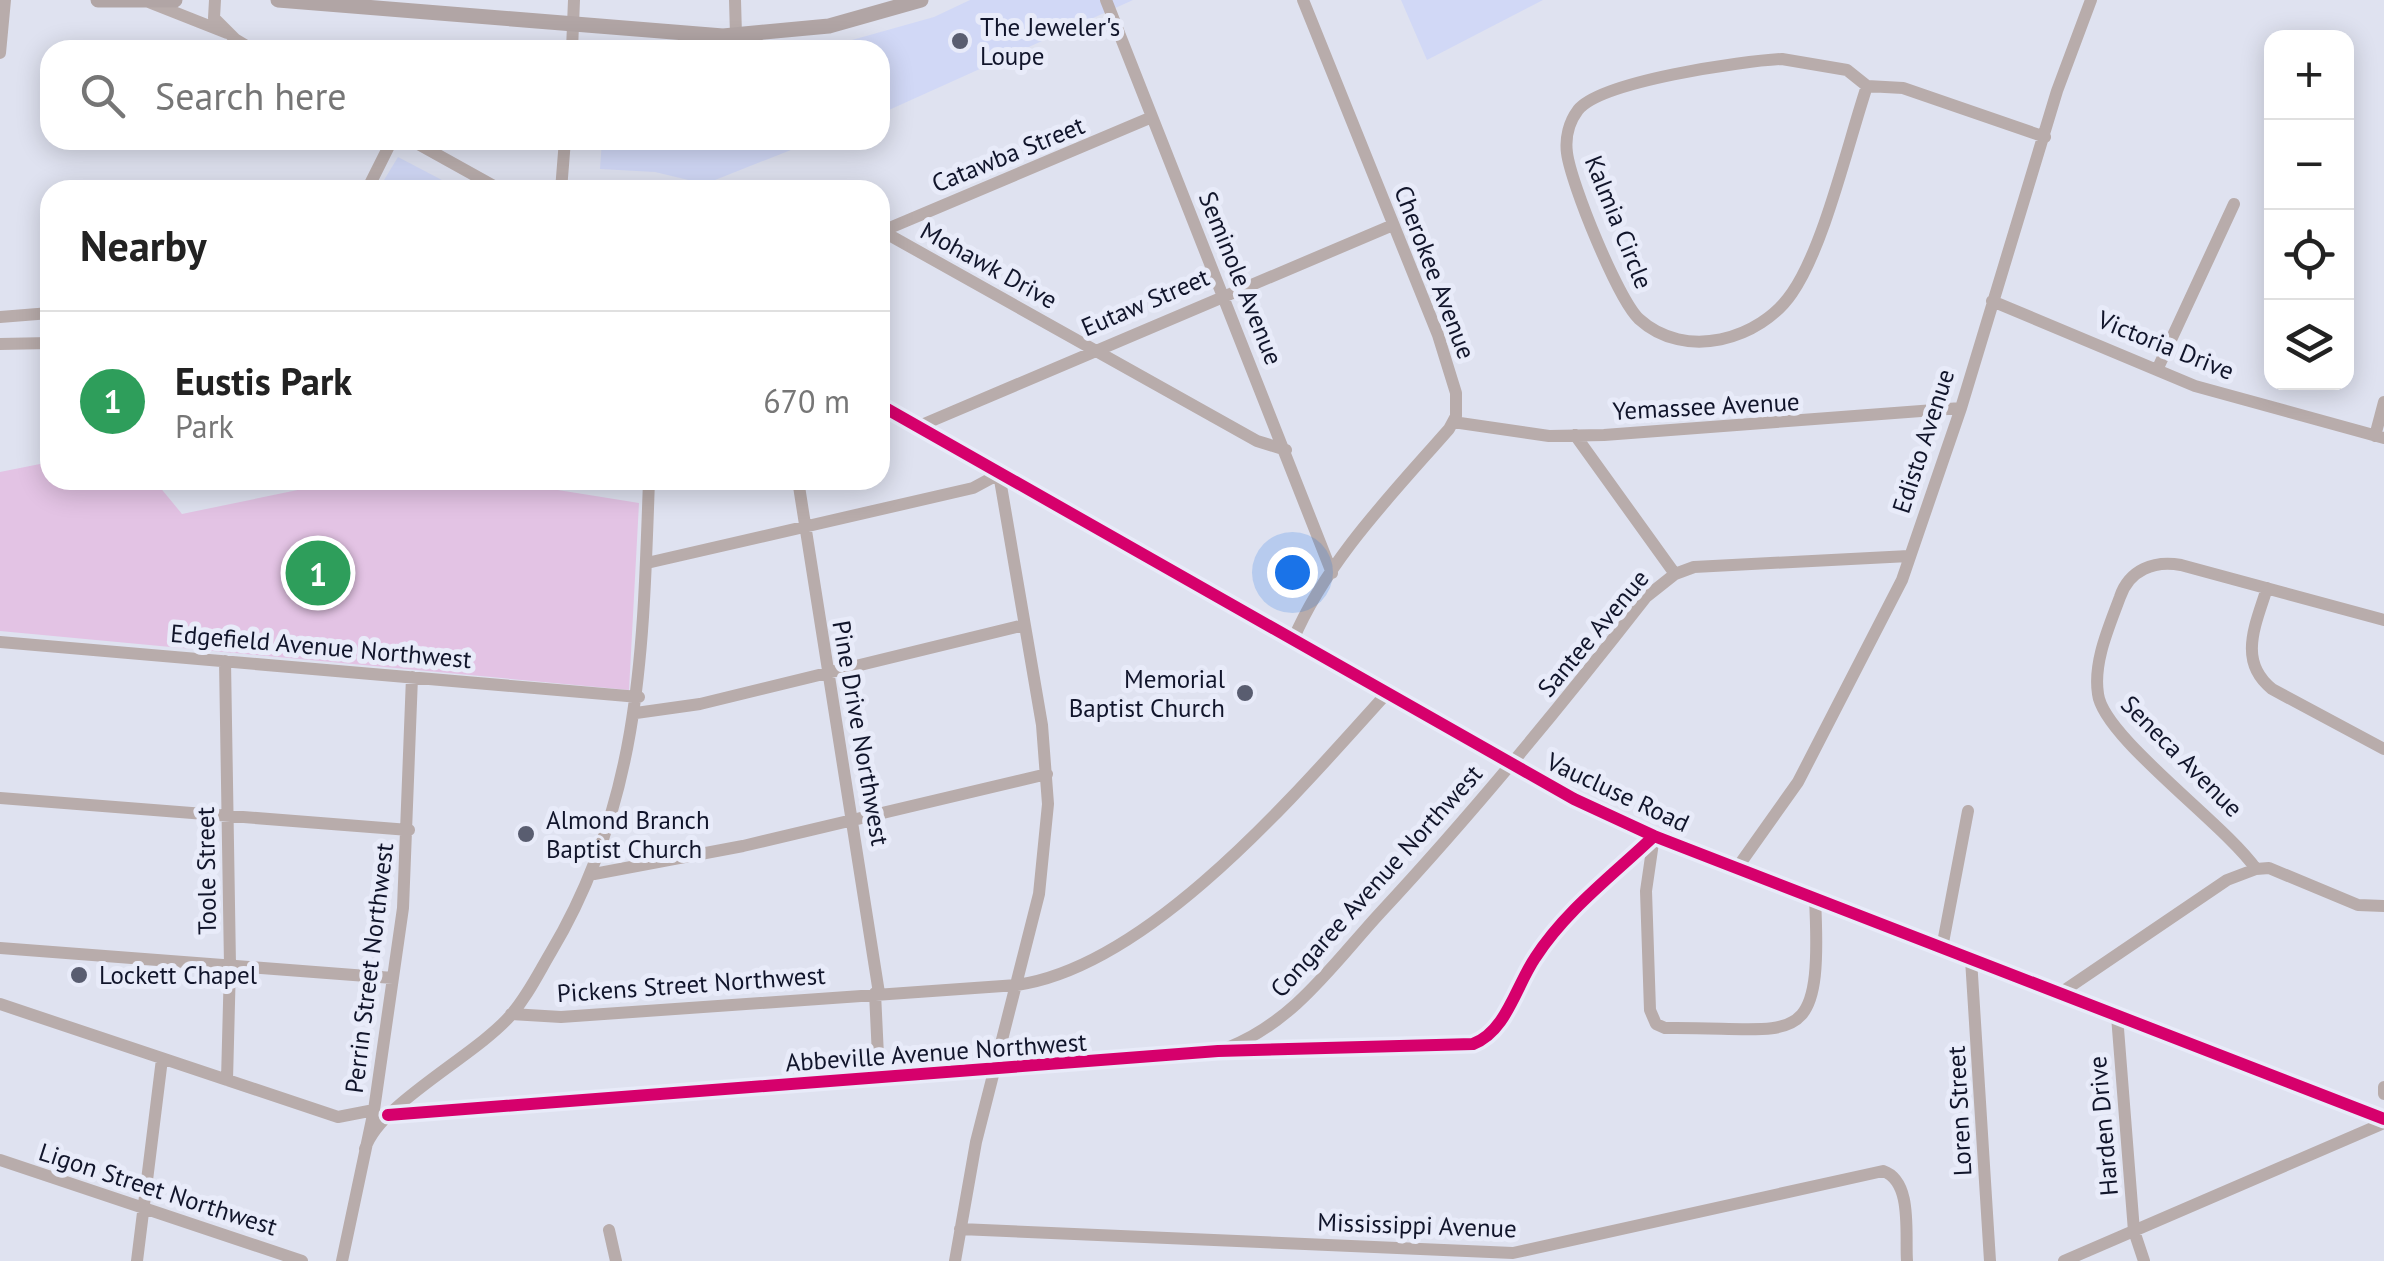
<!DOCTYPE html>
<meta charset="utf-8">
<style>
:root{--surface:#fff;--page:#f6f6f6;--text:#222;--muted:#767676;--line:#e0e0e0;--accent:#595d70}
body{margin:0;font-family:"PT Sans",sans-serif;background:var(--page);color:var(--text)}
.controls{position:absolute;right:30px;top:30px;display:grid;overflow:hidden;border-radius:20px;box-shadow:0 5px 25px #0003}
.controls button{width:90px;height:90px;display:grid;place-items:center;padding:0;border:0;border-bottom:2px solid var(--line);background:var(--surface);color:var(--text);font:50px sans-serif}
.you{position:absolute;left:1292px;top:572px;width:35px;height:35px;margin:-25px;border:8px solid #fff;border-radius:50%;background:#1a73e8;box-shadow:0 0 0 15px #1a73e833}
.badge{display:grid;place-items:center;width:65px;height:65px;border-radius:50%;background:var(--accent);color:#fff;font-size:32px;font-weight:700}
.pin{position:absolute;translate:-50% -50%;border:5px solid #fff;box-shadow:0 2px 10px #0006}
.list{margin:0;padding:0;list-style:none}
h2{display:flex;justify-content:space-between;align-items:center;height:130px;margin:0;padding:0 40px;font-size:42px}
h2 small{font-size:32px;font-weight:400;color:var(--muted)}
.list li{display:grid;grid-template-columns:65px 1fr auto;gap:30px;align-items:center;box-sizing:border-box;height:180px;padding:0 40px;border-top:2px solid var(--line)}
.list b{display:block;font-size:38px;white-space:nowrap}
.list p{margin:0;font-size:32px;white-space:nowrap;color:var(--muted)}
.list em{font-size:32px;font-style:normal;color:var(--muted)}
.icon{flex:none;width:55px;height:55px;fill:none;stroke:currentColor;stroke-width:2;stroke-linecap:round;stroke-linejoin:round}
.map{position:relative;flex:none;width:2384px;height:1261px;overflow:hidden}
.search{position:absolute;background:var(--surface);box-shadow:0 5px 25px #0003;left:40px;top:40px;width:850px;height:110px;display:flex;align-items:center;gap:25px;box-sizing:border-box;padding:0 35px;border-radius:30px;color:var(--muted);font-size:38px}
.panel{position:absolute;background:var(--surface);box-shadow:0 5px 25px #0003;left:40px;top:180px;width:850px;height:310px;border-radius:30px}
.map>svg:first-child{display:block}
.built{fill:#d1d8f6}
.green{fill:#e3c3e4}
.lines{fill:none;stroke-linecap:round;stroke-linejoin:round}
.minor{stroke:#b8acab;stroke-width:12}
.major{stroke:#b1a5a5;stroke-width:15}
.cycleway-casing{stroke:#e8ebf9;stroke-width:19}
.cycleway{stroke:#d6006c;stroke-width:12}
.poi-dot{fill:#595d70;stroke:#e8ebf9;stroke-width:4}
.labels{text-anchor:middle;stroke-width:10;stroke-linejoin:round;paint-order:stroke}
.poi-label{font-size:25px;fill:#11152b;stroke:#e8ebf9;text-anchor:start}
.street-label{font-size:25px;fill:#11152b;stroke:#e8ebf9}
</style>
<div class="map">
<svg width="2384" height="1261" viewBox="0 0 2384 1261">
<rect width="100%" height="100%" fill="#dfe2f0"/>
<path class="built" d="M970 0H1133L880 114V50H755L852 40 934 17Z
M1401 0H1543L1427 60Z
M602 140H816L705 184 655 172 600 169Z
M398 157 461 190H378Z"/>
<path class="green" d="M50 462V480H154L182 514 346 480H495L639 503 629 690 0 631V472Z"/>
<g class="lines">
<path class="minor" d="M215 0 214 18 235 39 253 50
M735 0 736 35
M1106 0 1332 573
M151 3 227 33
M572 50 574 0
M0 53 5 0
M1782 59 1847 70 1867 86C1848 143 1824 247 1792 293 1760 340 1685 361 1639 319 1618 299 1571 184 1567 153 1565 138 1569 122 1578 110 1601 81 1742 61 1782 59Z
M1867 86 1903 88 2045 137
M411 140 501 190
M367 190 392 140
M561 190 565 140
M882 231 1257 441 1286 450
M880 232 1152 117
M1992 301 2195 386 2384 438
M0 317 50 313
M0 344 50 343
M2157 370 2234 204
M880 405 1574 799 1654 836 2384 1119
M1453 422 1549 436 1604 435 1961 408
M917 427 1393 225
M1575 435 1675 574
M2375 436 2384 402
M798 480 879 993
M647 563 973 488 999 474 1042 725 1048 804 1039 894 976 1142 955 1261
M2267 588C2256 624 2237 661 2272 689L2384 749
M2384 620 2181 565C2154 560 2129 570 2120 597 2109 627 2093 662 2098 694 2103 737 2225 824 2256 869L2269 868 2358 905 2384 906
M1293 640C1327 560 1393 493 1449 429L1456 416V393L1438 335 1303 0
M0 642 639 697
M225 661 230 965 227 1080
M636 713 700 704 1024 625
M0 798 409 830
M1654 836 1646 891 1650 1010 1656 1024 1665 1028C1796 1026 1823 1058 1815 899
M1737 868 1798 782 1902 580 1961 408 2057 91 2091 0
M594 874 743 846 1047 774
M0 948 393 978
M1942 948 1968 811
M1971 959 1990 1261
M875 993 879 1077
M2059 994 2227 880 2256 869
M0 1004 338 1117 374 1110
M511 1014 561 1017 1017 985C1151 966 1299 790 1388 692
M2117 1016 2134 1231 2144 1261
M1227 1048C1293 1023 1334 963 1380 913 1474 812 1561 706 1646 597L1675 574 1694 567 1909 556
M2384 1087V1094
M388 1115 1218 1051 1473 1044C1506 1032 1516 986 1535 958 1566 910 1613 875 1654 836
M365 1149C379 1104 475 1056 510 1016 527 997 538 974 551 952 641 801 643 650 649 480
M0 1160 302 1261
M960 1229 1513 1253 1883 1171C1913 1181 1905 1234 1907 1261
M609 1230 616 1261
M137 1261 162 1059
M342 1261 374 1110 403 908 412 677
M2064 1261 2384 1123"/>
<path class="major" d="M98 0H175
M278 0 723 36 829 26 921 0"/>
<g class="cycleway-casing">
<path id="cycleway" d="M880 405 1574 799 1654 836 2384 1119
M388 1115 1218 1051 1473 1044C1506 1032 1516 986 1535 958 1566 910 1613 875 1654 836"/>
</g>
<use href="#cycleway" class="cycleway"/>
</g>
<g class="poi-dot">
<circle cx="960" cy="41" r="10"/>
<circle cx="1245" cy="693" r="10"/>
<circle cx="526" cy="834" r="10"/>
<circle cx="79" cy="975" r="10"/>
</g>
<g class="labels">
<g class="poi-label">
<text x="980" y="36">The Jeweler's<tspan x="980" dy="29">Loupe</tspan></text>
<text x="1225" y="688" text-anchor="end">Memorial<tspan x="1225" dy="29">Baptist Church</tspan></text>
<text x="546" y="829">Almond Branch<tspan x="546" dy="29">Baptist Church</tspan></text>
<text x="99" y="984">Lockett Chapel</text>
</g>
<g class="street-label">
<text transform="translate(1008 154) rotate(-22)" y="9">Catawba Street</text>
<text transform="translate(1619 222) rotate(68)" y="9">Kalmia Circle</text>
<text transform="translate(989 265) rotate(29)" y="9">Mohawk Drive</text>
<text transform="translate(1435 272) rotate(69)" y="9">Cherokee Avenue</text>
<text transform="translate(1241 278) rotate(68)" y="9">Seminole Avenue</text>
<text transform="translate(1145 302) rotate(-23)" y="9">Eutaw Street</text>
<text transform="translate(2166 345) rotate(22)" y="9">Victoria Drive</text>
<text transform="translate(1706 406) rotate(-3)" y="9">Yemassee Avenue</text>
<text transform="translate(1923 441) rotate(-72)" y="9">Edisto Avenue</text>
<text transform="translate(1593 633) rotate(-50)" y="9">Santee Avenue</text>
<text transform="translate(321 646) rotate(5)" y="9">Edgefield Avenue Northwest</text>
<text transform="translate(861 733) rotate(80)" y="9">Pine Drive Northwest</text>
<text transform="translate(2182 756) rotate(45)" y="9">Seneca Avenue</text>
<text transform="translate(1618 792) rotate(25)" y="9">Vaucluse Road</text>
<text transform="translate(206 871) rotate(-91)" y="9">Toole Street</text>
<text transform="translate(1376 881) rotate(-48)" y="9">Congaree Avenue Northwest</text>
<text transform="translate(369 968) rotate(-83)" y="9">Perrin Street Northwest</text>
<text transform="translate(691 984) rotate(-4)" y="9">Pickens Street Northwest</text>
<text transform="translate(936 1052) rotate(-4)" y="9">Abbeville Avenue Northwest</text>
<text transform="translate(1959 1111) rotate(-93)" y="9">Loren Street</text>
<text transform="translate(2103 1126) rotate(-95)" y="9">Harden Drive</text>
<text transform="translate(158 1189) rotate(18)" y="9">Ligon Street Northwest</text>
<text transform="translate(1417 1225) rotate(2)" y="9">Mississippi Avenue</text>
</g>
</g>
</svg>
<div class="controls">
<button>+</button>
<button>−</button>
<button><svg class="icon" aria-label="locate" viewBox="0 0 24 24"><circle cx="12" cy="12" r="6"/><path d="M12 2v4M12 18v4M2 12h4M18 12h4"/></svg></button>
<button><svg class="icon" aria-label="layers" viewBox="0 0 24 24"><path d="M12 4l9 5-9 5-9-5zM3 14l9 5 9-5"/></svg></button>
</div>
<div class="you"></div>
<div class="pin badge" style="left:318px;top:573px;background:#2e9e5b">1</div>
<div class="search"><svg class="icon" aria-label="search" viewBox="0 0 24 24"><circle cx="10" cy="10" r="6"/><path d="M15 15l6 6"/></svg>Search here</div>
<section class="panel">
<h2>Nearby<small></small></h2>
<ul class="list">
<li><span class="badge" style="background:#2e9e5b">1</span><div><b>Eustis Park</b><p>Park</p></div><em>670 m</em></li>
</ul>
</section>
</div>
